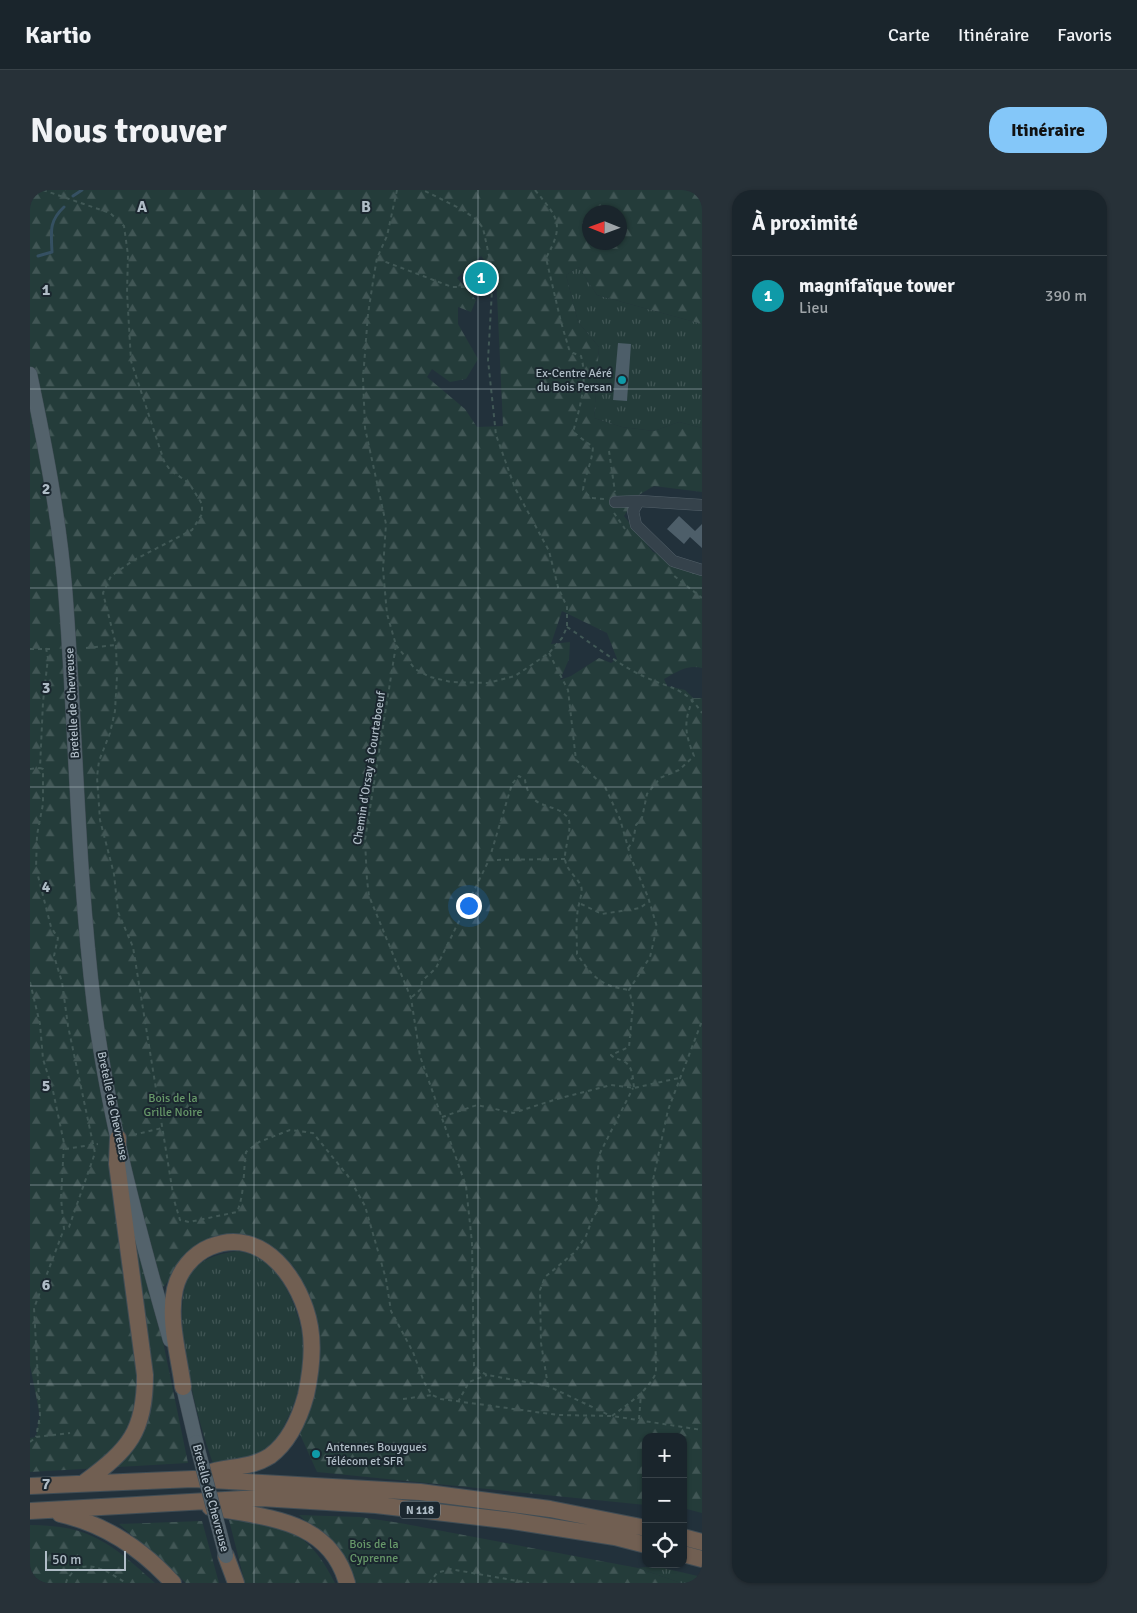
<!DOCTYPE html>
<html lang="fr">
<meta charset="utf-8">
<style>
:root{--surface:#1a252c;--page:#273138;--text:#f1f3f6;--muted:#9fa5a9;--line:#384248;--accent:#84c7f9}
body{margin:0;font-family:Signika,sans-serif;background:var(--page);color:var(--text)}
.controls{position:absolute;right:15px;bottom:15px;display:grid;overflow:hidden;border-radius:10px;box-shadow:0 1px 4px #0004}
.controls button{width:45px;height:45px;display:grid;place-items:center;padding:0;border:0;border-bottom:1px solid var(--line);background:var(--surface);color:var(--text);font:25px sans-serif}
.compass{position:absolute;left:552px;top:15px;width:45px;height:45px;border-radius:50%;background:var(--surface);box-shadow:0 1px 4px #0004;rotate:271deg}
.scale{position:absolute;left:15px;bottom:12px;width:81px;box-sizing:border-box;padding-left:5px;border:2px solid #b0bdc7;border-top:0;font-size:14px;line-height:18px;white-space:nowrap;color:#b0bdc7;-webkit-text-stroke:4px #1b272f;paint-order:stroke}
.you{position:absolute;left:438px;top:715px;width:18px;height:18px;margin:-12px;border:4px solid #fff;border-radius:50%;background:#1a73e8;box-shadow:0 0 0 8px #1a73e833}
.badge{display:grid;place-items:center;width:32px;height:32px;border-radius:50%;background:var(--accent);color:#fff;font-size:16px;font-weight:700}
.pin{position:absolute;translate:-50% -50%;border:2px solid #fff;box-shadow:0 1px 5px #0006}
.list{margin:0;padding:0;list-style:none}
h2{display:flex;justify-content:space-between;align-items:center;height:65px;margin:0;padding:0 20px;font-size:21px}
h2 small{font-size:16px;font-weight:400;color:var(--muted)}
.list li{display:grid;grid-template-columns:32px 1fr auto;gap:15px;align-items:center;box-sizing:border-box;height:80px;padding:0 20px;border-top:1px solid var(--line)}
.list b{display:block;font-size:19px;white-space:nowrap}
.list p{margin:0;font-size:16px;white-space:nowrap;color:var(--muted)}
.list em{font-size:16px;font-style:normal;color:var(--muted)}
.icon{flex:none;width:28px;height:28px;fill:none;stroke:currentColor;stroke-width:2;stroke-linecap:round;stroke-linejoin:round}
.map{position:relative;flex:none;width:672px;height:1393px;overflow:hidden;border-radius:20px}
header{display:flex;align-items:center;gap:30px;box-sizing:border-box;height:70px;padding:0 25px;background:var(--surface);border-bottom:1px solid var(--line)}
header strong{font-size:24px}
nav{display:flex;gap:28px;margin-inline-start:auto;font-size:18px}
.intro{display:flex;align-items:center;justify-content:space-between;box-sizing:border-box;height:120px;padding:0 30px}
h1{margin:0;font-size:35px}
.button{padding:12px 22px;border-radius:20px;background:var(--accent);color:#111;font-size:18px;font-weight:700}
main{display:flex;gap:30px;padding:0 30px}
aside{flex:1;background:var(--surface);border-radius:20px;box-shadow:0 1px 4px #0004}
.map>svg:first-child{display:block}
.grass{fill:url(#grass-tufts)}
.forest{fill:url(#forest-firs);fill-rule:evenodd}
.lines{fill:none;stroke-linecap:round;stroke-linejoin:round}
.stream{stroke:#355062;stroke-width:3}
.building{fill:#4d5e69}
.minor-casing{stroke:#536069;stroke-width:12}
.major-casing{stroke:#424e57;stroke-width:15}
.highway-casing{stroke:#404d55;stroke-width:18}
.path{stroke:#415856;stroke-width:2;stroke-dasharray:4 4;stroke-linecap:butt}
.minor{stroke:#35424b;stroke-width:11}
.major{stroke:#53626b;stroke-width:14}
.highway{stroke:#715f52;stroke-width:16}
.major-bridge-casing{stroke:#424e57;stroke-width:15;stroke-linecap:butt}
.major-bridge{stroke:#53626b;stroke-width:14}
.grid{fill:none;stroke:#b0bdc7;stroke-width:1;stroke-opacity:0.55}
.culture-dot{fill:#0f9aa8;stroke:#1b272f;stroke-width:2}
.labels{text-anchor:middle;stroke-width:4;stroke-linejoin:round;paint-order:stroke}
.shield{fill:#1b272f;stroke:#839099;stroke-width:1}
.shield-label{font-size:11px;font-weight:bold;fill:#b0bdc7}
.poi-label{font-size:12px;fill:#b0bdc7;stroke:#1b272f;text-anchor:end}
.street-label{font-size:12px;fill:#b0bdc7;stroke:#1b272f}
.park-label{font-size:12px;fill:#679869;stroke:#1b272f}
.grid-label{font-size:16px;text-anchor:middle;font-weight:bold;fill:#b0bdc7;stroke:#1b272f;stroke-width:4;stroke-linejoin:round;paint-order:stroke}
</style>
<header>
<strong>Kartio</strong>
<nav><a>Carte</a><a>Itinéraire</a><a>Favoris</a></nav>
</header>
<div class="intro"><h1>Nous trouver</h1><a class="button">Itinéraire</a></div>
<main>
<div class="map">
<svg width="672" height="1393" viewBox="0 0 672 1393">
<defs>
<pattern id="grass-tufts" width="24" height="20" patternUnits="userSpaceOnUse" patternTransform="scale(1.25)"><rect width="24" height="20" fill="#243c3a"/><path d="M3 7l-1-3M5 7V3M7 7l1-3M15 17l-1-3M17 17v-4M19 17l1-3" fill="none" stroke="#415655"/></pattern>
<pattern id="forest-firs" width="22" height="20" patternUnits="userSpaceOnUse" patternTransform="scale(1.25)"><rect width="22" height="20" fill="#243c3a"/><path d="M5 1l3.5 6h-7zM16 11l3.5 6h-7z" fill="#415655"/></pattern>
</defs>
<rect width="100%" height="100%" fill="#22313b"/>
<path class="grass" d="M549 77 567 105 672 134V238L649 232 624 241 592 237 564 228 569 157 548 132 536 85Z
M207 1061C213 1062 219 1063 225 1066 258 1081 276 1138 274 1172 272 1189 267 1207 260 1223 255 1233 251 1245 243 1253 227 1269 204 1271 183 1273 169 1236 133 1108 165 1078 177 1066 191 1064 207 1061Z
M625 1376 672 1387V1393H651L608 1378Z"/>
<path class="forest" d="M0 0H672V134L567 105 549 77 536 85 548 132 569 157 564 228 592 237 624 241 649 232 672 238V302L624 296 607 306 594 326 623 362 672 379V478C658 474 646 482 634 489L637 496 655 500 663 508H672V1323L653 1318V1247H616V1315L287 1282 268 1240 279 1108 264 1077 242 1057 207 1048 166 1058 124 1108 158 1273 0 1282V1248L6 1247 10 1226 0 1175ZM560 22H590V52H560ZM451 66 466 83 473 236 447 237 435 219 397 187 402 179 420 192 436 189 448 169 428 134V117L441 122 446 110 427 88ZM532 421 577 443 587 469 581 473 569 468 541 486 530 490 539 469 540 452 521 454Z
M269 1325 330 1327 370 1333 608 1378 651 1393H324L285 1340Z
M199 1330C254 1331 280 1343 305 1393H215Z
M172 1331 189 1393H156L89 1334Z
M0 1335C60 1335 82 1354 125 1393H0Z"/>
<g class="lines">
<path class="stream" d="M43 6 52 0
M8 66 22 62C21 41 19 31 34 17"/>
</g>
<path class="building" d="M588 153 601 154 597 211 583 210Z
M649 326 665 341 672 334V358L660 347 654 354 637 339Z"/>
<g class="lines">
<g class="minor-casing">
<path id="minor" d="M585 312 609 311
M672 315 609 311 603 321 606 335 643 371 672 380"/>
</g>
<g class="major-casing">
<path id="major" d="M0 184C15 255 29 326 35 398 46 537 47 676 64 815 78 928 109 1041 140 1150
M151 1188 166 1252"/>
</g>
<g class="highway-casing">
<path id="highway" d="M153 1197C149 1166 138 1130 145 1099 149 1081 163 1064 180 1057 233 1035 272 1091 280 1137 284 1160 281 1182 276 1205 270 1227 259 1252 240 1266 218 1280 196 1275 175 1284
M55 1292C99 1259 115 1242 115 1185L87 974 88 948
M0 1296 163 1289 390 1302 520 1319 616 1338
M180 1317C234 1328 299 1328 317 1393
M0 1321 231 1308 346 1315 483 1331 585 1347 616 1355
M30 1324C75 1334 112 1359 143 1393
M653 1347 672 1352
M653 1364 672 1369
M196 1366 206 1393"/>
</g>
<path class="path" d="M13 0 80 23 94 36 98 65 97 102 101 171 134 271 140 280 159 293 172 314V324L162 340 104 370 81 386 73 403 86 455 87 486 85 521 80 543 69 571 67 587 70 630 84 684 88 722 103 757 144 1010 150 1030 159 1032 207 1022C215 1003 213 982 216 962L229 952 260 940 283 943 318 986 335 1016 356 1089 361 1121 383 1162 394 1192 402 1205 411 1209 528 1225 582 1226 672 1240
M367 0 357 46 347 68 344 85 338 124 333 188 335 238 356 334 353 379 357 424 366 455 335 650 337 690 339 706 381 808 390 866 436 996 442 1053 444 1178 457 1185 518 1196 579 1225
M505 0C528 28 535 34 516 68L531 132 539 159 543 163 551 166C558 191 550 217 543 242L563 257C562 273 555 284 553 300L561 308 575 309
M34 8 35 0
M348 69 422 97H443L462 100
M579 261 585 302
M584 323 595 339
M638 381 672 408
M537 437C563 454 588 475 615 487 641 499 655 497 672 523
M366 455 385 479 400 487 421 492 458 493 485 486 519 463 532 448 537 437V417L528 397 519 361 485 298 466 245 458 170 462 100 461 75 453 38 446 29 431 19 393 0
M16 458 18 468 13 512 10 578 13 579V614L7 645 6 678 21 737 28 748 24 766 32 792 38 836 65 963 39 1037 34 1039
M56 458 86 455
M0 459H24
M519 463 538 500 546 570 575 597 590 629 601 668 618 707 627 737 620 767 599 800 603 815 599 857 581 865C585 869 589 869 595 872 603 877 603 889 604 898
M0 579 10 578
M598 658 603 651 606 635 612 628 617 604 630 588 649 580 664 566C655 543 653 533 663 509
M459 670 535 669
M551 714 572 724 610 718 618 712
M0 792 10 834 13 869 23 901 34 953 31 1008 34 1039 4 1118 10 1226 6 1247
M382 807 391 799 392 791 406 778 459 670 482 594 489 586 495 590C500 623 526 611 538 628 543 636 534 660 535 669 536 680 547 687 551 696 553 702 550 708 549 714 545 730 547 748 547 764 563 787 570 796 599 800
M598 897 602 888
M412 927 447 915 483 923 527 909 581 895 604 898 649 888
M103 945 132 938
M35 959 68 954
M518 1196 511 1153 510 1100 515 1087 545 1062 556 1046 563 1027 570 1018 566 1009 569 965 603 898
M373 1209 402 1205
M428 1212 439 1192 457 1185
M582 1226C599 1213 616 1203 626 1183L623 990 638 920 672 831
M609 1229 611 1204
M0 1252 6 1247 40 1243
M0 1391 3 1393
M36 1393C37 1388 39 1387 42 1383 59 1367 81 1384 96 1393
M399 1393 407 1383 420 1379 499 1393"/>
<use href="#minor" class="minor"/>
<use href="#major" class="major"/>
<use href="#highway" class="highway"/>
<g class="major-bridge-casing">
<path id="major-bridge" d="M166 1252 196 1366"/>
</g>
<use href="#major-bridge" class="major-bridge"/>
</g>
<path class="grid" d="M224 0V1393M448 0V1393M0 199H672M0 398H672M0 597H672M0 796H672M0 995H672M0 1194H672"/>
<g class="culture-dot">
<circle cx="592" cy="190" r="5"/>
<circle cx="286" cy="1264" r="5"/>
</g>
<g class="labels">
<rect class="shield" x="370" y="1311.5" width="40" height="17" rx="4"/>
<g class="shield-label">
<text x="390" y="1324">N 118</text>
</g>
<g class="poi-label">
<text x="582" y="187">Ex-Centre Aéré<tspan x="582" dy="14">du Bois Persan</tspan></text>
<text x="296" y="1261" text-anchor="start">Antennes Bouygues<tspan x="296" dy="14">Télécom et SFR</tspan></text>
</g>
<g class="street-label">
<text transform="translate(42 513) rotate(-93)" y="4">Bretelle de Chevreuse</text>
<text transform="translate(339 578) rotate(-81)" y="4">Chemin d'Orsay à Courtaboeuf</text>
<text transform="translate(83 916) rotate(78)" y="4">Bretelle de Chevreuse</text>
<text transform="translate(181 1308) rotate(75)" y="4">Bretelle de Chevreuse</text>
</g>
<g class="park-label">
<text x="143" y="912">Bois de la<tspan x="143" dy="14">Grille Noire</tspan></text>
<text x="344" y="1358">Bois de la<tspan x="344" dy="14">Cyprenne</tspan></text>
</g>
</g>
<g class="grid-label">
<text x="112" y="22">A</text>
<text x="336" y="22">B</text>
<text x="16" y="105">1</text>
<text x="16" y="304">2</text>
<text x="16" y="503">3</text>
<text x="16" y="702">4</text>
<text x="16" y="901">5</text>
<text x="16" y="1100">6</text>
<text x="16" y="1299">7</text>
</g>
</svg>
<div class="controls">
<button>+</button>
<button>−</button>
<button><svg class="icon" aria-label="locate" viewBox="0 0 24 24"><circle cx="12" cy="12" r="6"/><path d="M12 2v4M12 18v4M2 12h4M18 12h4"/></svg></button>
</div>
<svg class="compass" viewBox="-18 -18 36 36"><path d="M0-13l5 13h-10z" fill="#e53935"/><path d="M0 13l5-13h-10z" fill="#9fa5a9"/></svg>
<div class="scale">50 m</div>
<div class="you"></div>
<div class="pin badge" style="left:451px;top:88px;background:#0f9aa8">1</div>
</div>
<aside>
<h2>À proximité<small></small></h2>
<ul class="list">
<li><span class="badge" style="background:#0f9aa8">1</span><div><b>magnifaïque tower</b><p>Lieu</p></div><em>390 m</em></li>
</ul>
</aside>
</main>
